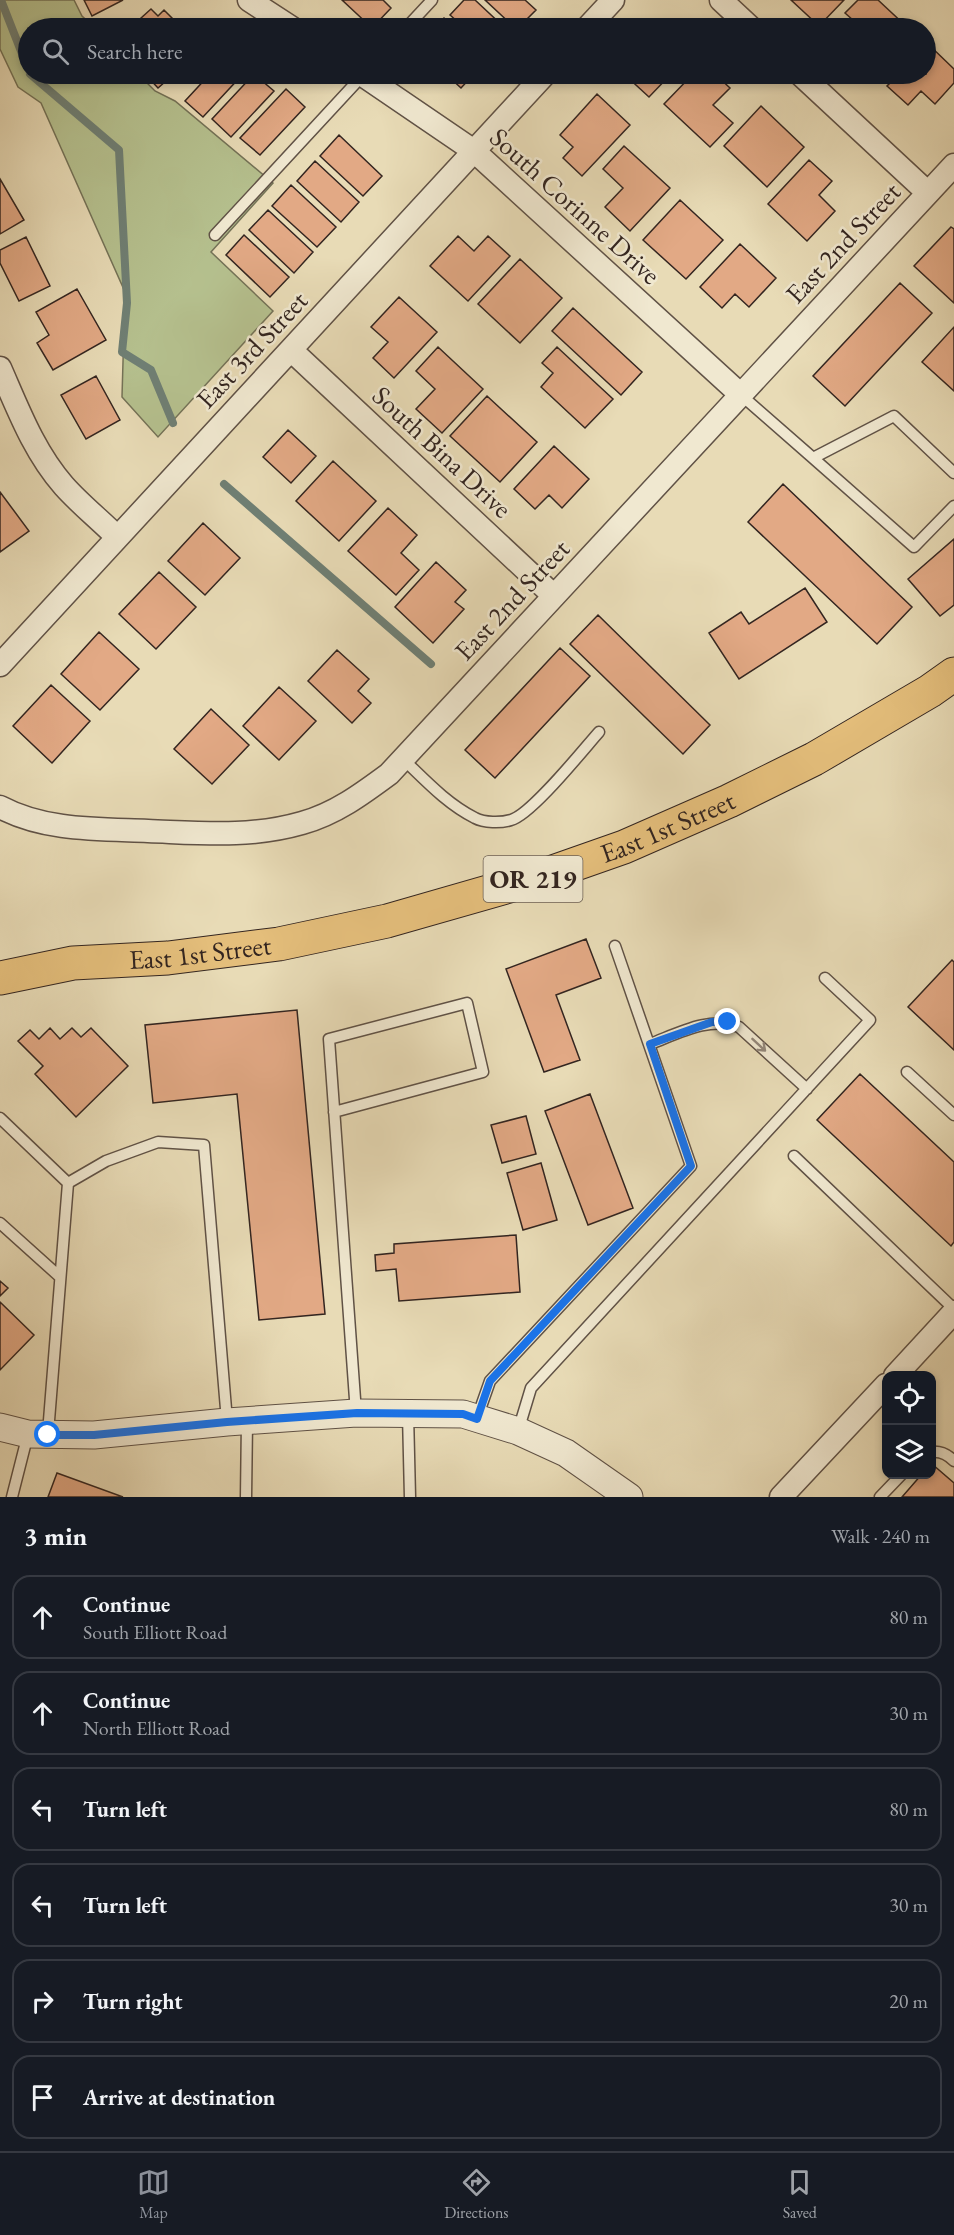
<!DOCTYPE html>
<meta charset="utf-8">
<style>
:root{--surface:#171b24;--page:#20242c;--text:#f1f3f6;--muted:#9ea1a6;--line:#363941;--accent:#8c9099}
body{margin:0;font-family:"EB Garamond",serif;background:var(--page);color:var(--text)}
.controls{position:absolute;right:18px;bottom:18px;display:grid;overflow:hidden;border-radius:12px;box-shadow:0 3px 9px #0003}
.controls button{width:54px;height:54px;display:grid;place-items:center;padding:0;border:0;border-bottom:2px solid var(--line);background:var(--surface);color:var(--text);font:30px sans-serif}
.stop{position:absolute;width:18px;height:18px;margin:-14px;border:4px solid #1a73e8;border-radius:50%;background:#fff}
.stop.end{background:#1a73e8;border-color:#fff;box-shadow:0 2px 6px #0008}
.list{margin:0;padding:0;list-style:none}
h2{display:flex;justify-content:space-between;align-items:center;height:78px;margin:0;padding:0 24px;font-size:26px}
h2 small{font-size:20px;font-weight:400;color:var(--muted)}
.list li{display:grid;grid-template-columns:39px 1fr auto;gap:18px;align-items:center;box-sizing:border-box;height:84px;margin:0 12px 12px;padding:0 12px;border:2px solid var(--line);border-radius:18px}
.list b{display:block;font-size:22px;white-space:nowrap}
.list p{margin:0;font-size:20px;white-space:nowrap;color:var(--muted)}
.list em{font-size:20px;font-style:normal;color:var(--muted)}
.icon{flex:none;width:33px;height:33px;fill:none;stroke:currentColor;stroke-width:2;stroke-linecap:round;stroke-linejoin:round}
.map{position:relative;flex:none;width:954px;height:1497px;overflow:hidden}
.search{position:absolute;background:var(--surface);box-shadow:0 3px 9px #0003;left:18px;right:18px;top:18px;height:66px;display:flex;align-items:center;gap:15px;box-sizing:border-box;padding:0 21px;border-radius:33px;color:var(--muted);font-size:22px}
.sheet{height:654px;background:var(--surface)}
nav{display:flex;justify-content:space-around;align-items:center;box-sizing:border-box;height:84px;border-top:2px solid var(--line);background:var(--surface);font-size:16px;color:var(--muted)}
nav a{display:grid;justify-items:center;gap:3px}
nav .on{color:var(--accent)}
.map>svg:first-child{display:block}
.green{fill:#b5c08e;stroke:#747257;stroke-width:1.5}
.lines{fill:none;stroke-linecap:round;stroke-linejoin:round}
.stream{stroke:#6f7f74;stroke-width:8}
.building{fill:#e2a985;stroke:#332520;stroke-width:1.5}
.service-casing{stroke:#605246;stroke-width:13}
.minor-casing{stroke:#605246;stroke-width:25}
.tertiary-casing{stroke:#605246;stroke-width:29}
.primary-casing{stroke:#332520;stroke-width:35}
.service{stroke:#f0e8d0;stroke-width:10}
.minor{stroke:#f0e8d0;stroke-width:22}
.tertiary{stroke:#f0e8d0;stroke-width:27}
.primary{stroke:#e4be7b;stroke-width:33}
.oneway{stroke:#928678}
.route{stroke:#1a73e8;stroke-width:8}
.labels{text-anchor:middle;stroke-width:5;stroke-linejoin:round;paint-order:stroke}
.shield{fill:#f0e8d0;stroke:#6c6055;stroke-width:1.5}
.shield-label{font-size:26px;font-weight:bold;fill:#332520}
.street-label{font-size:27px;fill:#332520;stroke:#f0e8d0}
</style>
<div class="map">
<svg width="954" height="1497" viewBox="0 0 954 1497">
<rect width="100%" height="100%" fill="#e8dbb6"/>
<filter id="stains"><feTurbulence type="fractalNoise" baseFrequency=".00333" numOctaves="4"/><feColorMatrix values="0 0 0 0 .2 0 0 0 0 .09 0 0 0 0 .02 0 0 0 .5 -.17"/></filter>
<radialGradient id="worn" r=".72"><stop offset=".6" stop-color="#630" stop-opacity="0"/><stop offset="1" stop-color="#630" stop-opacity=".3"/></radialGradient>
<path class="green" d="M0 0H74L82 16 95 28H28V74H138L155 91 175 101 273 183 211 252 273 311 158 437 122 397 125 292 41 103 18 87 0 49Z"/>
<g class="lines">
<path class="stream" d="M1 0 28 69
M30 74 119 150 127 303 122 352 151 370 173 423
M224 484 431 664"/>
</g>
<path class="building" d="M84 0H123L92 16Z
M342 0H383L391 8 372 28Z
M464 0H475L505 28H465L450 15Z
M485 0H525L536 10 518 28H515Z
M791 0H844L819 26Z
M858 0H878L908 28H862L845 13Z
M151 9 158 16 164 10 177 23 171 28H130Z
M444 18 455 28H434Z
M927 43 954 69V83L935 104 921 91 908 105 887 86 899 74H926Z
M145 74H174L158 88Z
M210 74H239L242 75 203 117 185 101Z
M254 74 274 91 231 137 212 119Z
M446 74H474L461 88Z
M624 74H671L649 97Z
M693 74H715L730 88 713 105 733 123 710 147 664 104Z
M286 89 305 107 260 155 240 138Z
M597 94 630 125 582 176 563 158 573 147 560 135Z
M761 106 804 147 767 187 724 146Z
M339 135 382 176 363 196 320 156Z
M624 146 670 188 630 231 605 207 623 188 603 169Z
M809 160 832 181 819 195 835 211 807 241 768 204Z
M315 161 359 202 341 222 297 181Z
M0 179 24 220 0 234Z
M291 185 336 227 317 247 272 206Z
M680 200 723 240 686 279 643 240Z
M268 210 313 252 294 273 249 230Z
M951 227 954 229V303L914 266Z
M244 235 289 277 270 297 226 255Z
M458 236 474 251 488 236 510 256 468 301 430 266Z
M26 237 50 286 19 301 0 263V250Z
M740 244 776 278 749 307 735 294 722 308 700 287Z
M520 259 562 298 520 343 478 304Z
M900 283 932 313 845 406 813 376Z
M77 289 106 340 53 370 37 343 49 335 36 312Z
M399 297 437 332 394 378 373 358 388 342 371 327Z
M573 308 642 372 621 395 552 331Z
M954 327V391L922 362Z
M438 347 483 389 442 433 416 409 435 389 416 371Z
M557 347 613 399 585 428 541 387 553 373 542 363Z
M96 376 120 420 86 439 61 395Z
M487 396 537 442 500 482 450 436Z
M288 430 316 456 291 483 263 457Z
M554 446 589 479 562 508 549 495 535 509 514 489Z
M333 461 376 501 339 541 296 501Z
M783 484 912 607 877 644 748 522Z
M0 492 29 531 0 552Z
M388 508 417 535 401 553 419 570 396 595 348 551Z
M203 523 240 558 205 595 168 561Z
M954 539V605L940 616 908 579Z
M436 562 466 590 455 602 464 609 433 643 395 607Z
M159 572 196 607 156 649 119 614Z
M805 588 827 622 739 679 709 633 741 612 749 624Z
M598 615 710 725 683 754 570 644Z
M99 632 139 669 100 710 61 674Z
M560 648 590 676 495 778 465 750Z
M337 650 369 679 358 691 371 703 352 723 308 681Z
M51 685 90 721 52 763 13 726Z
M279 687 316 721 279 760 243 726Z
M211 709 249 745 212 784 174 749Z
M586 939 601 978 556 995 580 1060 544 1072 506 969Z
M952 960 954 962V1050L908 1007Z
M297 1010 325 1314 259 1320 237 1094 153 1103 145 1025Z
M50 1028 60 1039 72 1028 81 1037 91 1028 128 1066 76 1117 35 1074 43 1066 18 1041 30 1030 39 1039Z
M860 1074 954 1162V1242L951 1246 817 1120Z
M590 1094 633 1208 588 1225 545 1111Z
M526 1116 536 1154 502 1163 491 1125Z
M541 1163 557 1220 523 1230 507 1173Z
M516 1235 520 1292 399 1301 396 1269 376 1271 375 1255 394 1253V1244Z
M0 1281 8 1288 0 1296Z
M0 1302 34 1335 0 1370Z
M932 1464 954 1483V1497H902L922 1474H932Z
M57 1473 123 1497H48Z"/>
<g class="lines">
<g class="service-casing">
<path id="service" d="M406 28 432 0
M215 235 364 74
M741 395 813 458
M954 473 894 416 813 458 914 547 954 506
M403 759C425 780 447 804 475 818 484 823 501 823 511 820 531 815 583 750 599 732
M650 1044C679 1033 709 1016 739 1027L807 1089
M907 1072 954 1115
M334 1112 483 1072 467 1003 329 1039 356 1413
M0 1118 68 1183
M794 1156 954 1309
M0 1223 60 1277
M408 1414 410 1497
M477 1418 490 1381 691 1166 615 946
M518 1431 531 1388 870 1020 825 978
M48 1433 68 1183 106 1161 158 1142 204 1145 227 1421
M932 1452C940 1451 948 1455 954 1461
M12 1497 28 1434
M246 1497 247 1421
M880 1497 902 1474"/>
</g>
<g class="minor-casing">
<path id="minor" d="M249 0 292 28
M721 0 751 28
M587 28 613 0
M361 74 474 151 741 395
M800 74 928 193
M291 350 554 596
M0 368C18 409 34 452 64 486 80 504 100 520 117 537
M0 665 545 74
M0 807C45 831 98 829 148 831 201 833 250 838 302 823 335 814 362 794 389 774L954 165
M895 1376 954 1312
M781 1497 886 1385"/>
</g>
<g class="tertiary-casing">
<path id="tertiary" d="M0 1427 28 1434 94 1435 227 1422 356 1413 463 1414 518 1431 566 1453 629 1497"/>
</g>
<g class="primary-casing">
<g id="primary">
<path id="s1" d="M0 978 73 963 168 958 279 944 387 921 530 880 624 847 729 801 814 759 930 691 954 674"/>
</g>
</g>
<use href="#service" class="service"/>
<use href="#minor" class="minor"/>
<use href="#tertiary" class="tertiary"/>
<use href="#primary" class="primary"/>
</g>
<defs><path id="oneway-shaft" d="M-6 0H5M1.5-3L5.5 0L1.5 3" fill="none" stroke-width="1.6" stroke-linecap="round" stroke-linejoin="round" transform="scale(1.5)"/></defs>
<use class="oneway" href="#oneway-shaft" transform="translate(759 1045) rotate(43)"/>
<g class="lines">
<path class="route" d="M48 1435H94L227 1422 357 1413 463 1414 477 1419 490 1381 691 1166 650 1044 712 1022H728"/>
</g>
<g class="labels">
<rect class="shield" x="483.5" y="856" width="99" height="46" rx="4.5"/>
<g class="shield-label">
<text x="533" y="888">OR 219</text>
</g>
<g class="street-label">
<text transform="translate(575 206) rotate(42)" y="9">South Corinne Drive</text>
<text transform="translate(843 243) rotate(-47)" y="9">East 2nd Street</text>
<text transform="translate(252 350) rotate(-47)" y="9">East 3rd Street</text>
<text transform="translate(442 452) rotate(43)" y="9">South Bina Drive</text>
<text transform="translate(512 600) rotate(-47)" y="9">East 2nd Street</text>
<text dy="9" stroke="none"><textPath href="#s1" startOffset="688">East 1st Street</textPath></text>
<text dy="9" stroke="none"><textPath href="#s1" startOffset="202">East 1st Street</textPath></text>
</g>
</g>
<rect width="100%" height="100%" filter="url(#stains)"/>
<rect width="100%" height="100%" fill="url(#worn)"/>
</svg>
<div class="controls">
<button><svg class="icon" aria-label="locate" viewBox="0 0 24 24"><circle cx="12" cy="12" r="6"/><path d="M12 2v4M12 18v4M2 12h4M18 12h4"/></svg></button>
<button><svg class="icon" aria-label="layers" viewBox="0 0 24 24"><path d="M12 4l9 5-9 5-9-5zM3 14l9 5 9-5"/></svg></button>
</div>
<div class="stop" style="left:48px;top:1435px"></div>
<div class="stop end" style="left:728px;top:1022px"></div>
<div class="search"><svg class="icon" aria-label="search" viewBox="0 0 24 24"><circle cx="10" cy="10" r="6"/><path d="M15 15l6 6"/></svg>Search here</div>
</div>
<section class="sheet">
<h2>3 min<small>Walk · 240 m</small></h2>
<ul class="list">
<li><svg class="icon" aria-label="ahead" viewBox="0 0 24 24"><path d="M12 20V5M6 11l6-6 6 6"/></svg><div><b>Continue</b><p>South Elliott Road</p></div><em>80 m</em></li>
<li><svg class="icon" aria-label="ahead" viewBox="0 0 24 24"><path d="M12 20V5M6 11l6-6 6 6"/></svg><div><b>Continue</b><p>North Elliott Road</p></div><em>30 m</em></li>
<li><svg class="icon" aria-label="left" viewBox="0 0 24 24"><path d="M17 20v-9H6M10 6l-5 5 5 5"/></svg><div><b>Turn left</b></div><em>80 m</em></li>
<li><svg class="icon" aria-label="left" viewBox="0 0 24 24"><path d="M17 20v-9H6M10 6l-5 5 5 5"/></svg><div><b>Turn left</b></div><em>30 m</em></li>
<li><svg class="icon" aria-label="right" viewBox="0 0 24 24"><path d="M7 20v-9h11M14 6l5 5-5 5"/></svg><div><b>Turn right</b></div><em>20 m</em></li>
<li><svg class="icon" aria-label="arrive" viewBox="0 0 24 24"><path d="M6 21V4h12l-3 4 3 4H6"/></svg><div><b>Arrive at destination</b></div></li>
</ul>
</section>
<nav>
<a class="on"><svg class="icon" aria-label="map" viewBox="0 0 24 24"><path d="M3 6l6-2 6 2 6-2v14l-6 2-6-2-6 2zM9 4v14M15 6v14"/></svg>Map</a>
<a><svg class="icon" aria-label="directions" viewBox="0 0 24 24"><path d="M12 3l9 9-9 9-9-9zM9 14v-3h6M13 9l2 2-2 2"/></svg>Directions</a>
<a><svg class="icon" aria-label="saved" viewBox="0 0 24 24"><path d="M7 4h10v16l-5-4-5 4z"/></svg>Saved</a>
</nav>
